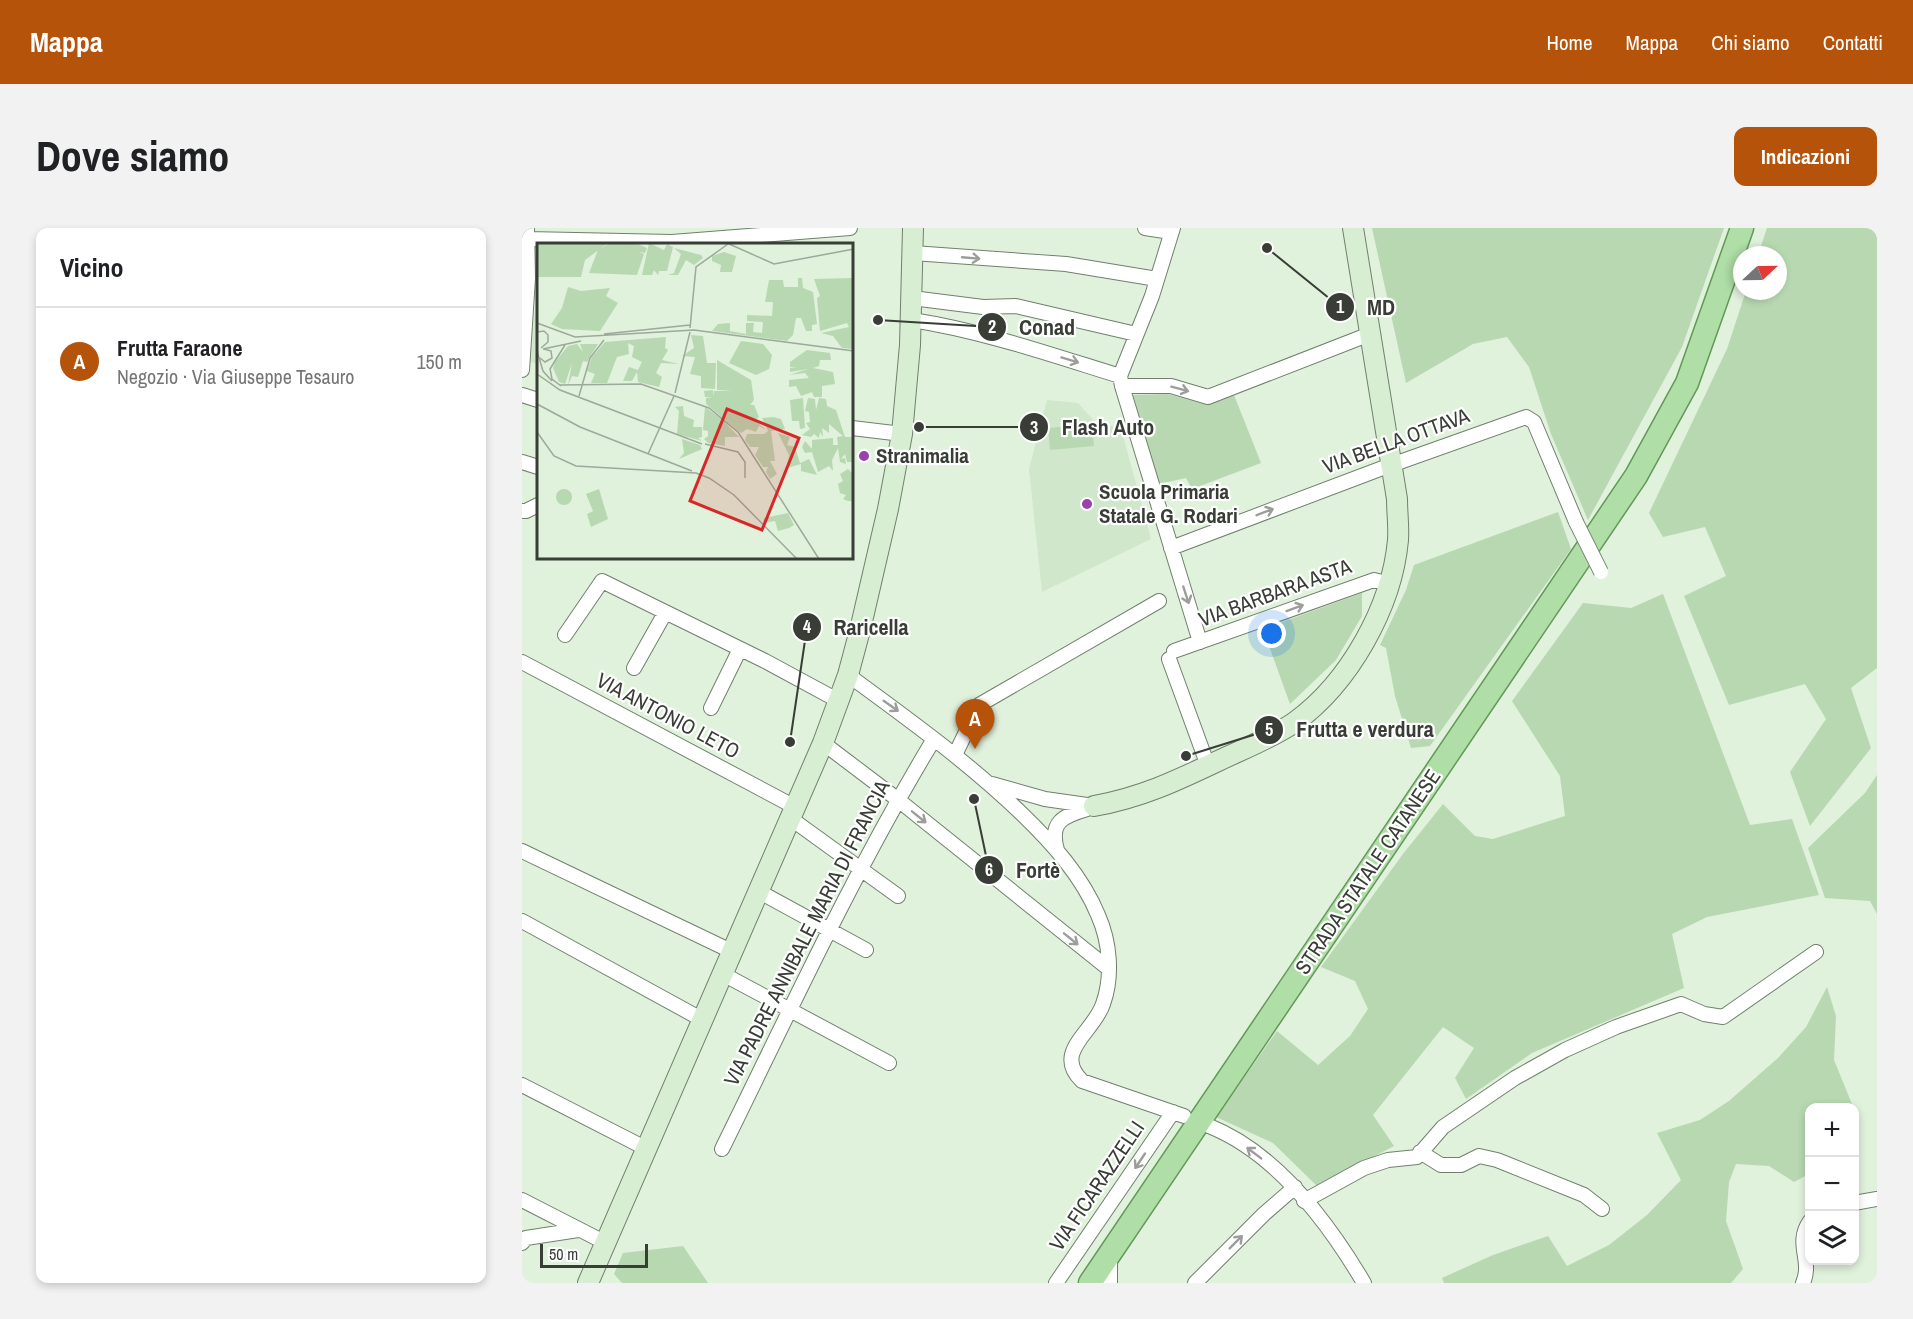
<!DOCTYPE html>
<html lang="it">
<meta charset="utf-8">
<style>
:root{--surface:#fff;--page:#f2f2f2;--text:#202124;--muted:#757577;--line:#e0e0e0;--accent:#b45309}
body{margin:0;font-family:"Archivo Narrow",sans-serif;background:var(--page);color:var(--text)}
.controls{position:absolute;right:18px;bottom:18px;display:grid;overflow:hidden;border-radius:12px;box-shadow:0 3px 9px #0003}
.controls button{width:54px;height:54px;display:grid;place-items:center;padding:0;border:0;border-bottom:2px solid var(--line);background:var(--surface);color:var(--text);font:30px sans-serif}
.compass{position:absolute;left:1211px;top:18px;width:54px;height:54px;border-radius:50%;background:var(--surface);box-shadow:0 3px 9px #0003;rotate:68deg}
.scale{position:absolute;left:18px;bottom:15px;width:108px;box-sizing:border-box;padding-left:6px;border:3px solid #383e36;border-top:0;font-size:16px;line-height:21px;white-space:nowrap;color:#383e36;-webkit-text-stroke:4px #fff;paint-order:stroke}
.you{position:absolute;left:750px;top:406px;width:21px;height:21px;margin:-15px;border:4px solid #fff;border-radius:50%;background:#1a73e8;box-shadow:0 0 0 9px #1a73e833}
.badge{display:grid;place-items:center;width:39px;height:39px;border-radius:50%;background:var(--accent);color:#fff;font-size:20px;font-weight:700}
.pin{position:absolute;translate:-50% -50px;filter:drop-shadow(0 2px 3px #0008)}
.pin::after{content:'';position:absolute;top:32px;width:21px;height:18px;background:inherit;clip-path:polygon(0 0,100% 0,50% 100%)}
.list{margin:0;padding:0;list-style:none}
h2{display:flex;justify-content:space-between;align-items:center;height:78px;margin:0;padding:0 24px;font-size:26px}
h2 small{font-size:20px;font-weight:400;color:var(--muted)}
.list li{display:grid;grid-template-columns:39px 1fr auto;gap:18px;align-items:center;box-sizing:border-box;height:108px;padding:0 24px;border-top:2px solid var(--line)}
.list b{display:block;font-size:22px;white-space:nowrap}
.list p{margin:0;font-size:20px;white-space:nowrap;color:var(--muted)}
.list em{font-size:20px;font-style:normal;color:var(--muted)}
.icon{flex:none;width:33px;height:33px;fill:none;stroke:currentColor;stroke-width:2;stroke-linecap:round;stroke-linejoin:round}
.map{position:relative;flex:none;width:1355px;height:1055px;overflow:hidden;border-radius:12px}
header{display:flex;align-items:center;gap:36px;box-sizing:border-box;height:84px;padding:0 30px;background:var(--accent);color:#fff}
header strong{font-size:28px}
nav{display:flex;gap:33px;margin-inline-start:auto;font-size:21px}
.intro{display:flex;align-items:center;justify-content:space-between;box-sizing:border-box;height:144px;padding:0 36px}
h1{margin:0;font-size:42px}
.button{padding:15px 27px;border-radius:12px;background:var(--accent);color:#fff;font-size:21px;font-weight:700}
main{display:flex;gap:36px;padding:0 36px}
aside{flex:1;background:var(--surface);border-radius:12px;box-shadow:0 3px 9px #0003}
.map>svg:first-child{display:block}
.built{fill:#d1e7cc}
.green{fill:#b7d8b1}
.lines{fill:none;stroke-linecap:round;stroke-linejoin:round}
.street-casing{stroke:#70806d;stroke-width:16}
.secondary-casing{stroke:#70806d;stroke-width:22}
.primary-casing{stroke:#629858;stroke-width:25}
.street{stroke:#fff;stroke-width:14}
.secondary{stroke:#d7eed2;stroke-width:20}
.primary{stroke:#afdea6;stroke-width:22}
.street-bridge-casing{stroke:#70806d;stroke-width:16;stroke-linecap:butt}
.street-bridge{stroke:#fff;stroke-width:14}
.oneway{stroke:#9c9e9a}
.poi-dot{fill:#9a41ac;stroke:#fff;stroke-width:2}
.labels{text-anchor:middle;stroke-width:4.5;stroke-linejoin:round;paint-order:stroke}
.street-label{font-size:21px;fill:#383e36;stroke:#fff}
.poi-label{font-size:21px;font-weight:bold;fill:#383e36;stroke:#fff;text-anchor:start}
.inset-road{fill:none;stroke:#9da99a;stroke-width:1.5}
.view{fill:#d62828;fill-opacity:0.15;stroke:#d62828;stroke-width:3}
.inset-edge{fill:none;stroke:#383e36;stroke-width:3}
.leader{fill:none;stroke:#383e36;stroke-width:2}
.callout-dot{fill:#383e36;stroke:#fff;stroke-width:2}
.mark-label{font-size:18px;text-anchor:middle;font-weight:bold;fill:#fff}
.callout-label{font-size:22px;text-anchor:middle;font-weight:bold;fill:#383e36;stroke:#fff;stroke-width:4.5;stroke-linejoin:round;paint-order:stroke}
</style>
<header>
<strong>Mappa</strong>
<nav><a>Home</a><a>Mappa</a><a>Chi siamo</a><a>Contatti</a></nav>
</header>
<div class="intro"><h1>Dove siamo</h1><a class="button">Indicazioni</a></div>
<main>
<aside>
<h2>Vicino<small></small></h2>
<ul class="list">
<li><span class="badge">A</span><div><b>Frutta Faraone</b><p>Negozio · Via Giuseppe Tesauro</p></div><em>150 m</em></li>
</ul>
</aside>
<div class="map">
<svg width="1355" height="1055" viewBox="0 0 1355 1055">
<rect width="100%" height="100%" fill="#e0f1dc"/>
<path class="built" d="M15 60H16V136L8 134Z
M525 172 556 175 574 195 599 200 629 311 520 364 507 241Z"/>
<path class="green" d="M850 0H1202L1160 119 1066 292 1029 206 1007 139 985 109 951 116 884 155Z
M1245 0H1355V440L1329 460 1349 520 1288 598 1268 544 1304 491 1283 456 1207 477 1162 368 1204 348 1183 299 1141 309 1127 285 1205 121 1224 63H1256V27H1236Z
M646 166 685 177 712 167 739 235 670 261 664 250 636 256 611 167Z
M570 196 572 218 528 222 526 200Z
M1036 284 1049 321 908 518 889 520 873 468 864 420 858 417 884 362 892 337Z
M840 365V388L814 432 768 476 741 401Z
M1141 366 1228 597 1270 591 1297 667 1185 689 1150 706 1162 760 1010 825 944 871 933 850 952 820 921 799 851 887 872 918 795 958 751 915 694 889 755 803 796 837 828 808 846 781 833 753 799 739 881 626 921 576 953 608 971 611 1043 588 1038 548 990 473 1061 375 1109 380Z
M1355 547V686L1348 673 1303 670 1286 620 1343 565Z
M1305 759 1314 788 1312 832 1330 876 1329 879 1288 880 1287 946 1272 954 1247 938 1214 936 1207 954 1204 993 1221 1041 1209 1055H922L920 1050 971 1027 1026 1008 1045 1038 1087 1017 1125 987 1159 952 1135 905 1178 892 1207 873 1256 830 1284 799Z
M161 1018 186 1055H100L92 1046 101 1025Z"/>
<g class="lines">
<g class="street-casing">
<path id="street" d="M623 0 649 4
M651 0 630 68 598 148 600 158 678 414
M5 11 150 14 328 0
M391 25 544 36 635 51
M390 70 461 79 494 78 614 106
M390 92C461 103 530 127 598 148
M0 142 6 50 5 0
M600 158H649L686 169 848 106
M0 167 16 172
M330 200 380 206
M0 234 16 239
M0 283H4L16 277
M649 320 858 241 1004 189 1012 194 1054 294
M43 407 80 353 243 433 317 473
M652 423 852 352 868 356
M647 431 686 538
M0 434 273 579
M112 440 143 385
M326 447C386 491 446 534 500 586 530 615 560 648 576 687 588 714 591 748 581 776 572 804 530 824 560 853L662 888
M189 480 218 421
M301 515 375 571 587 741
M433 527 457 477 637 373
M470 556 523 571 572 578
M268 590 376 668
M535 622C527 594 541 588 565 581
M0 623 209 723
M236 663 344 722
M0 693 181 792
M199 745 367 835
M0 857 125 921
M687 898C755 925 806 994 842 1055
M200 921C268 783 332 643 412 511
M898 924 919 937H939L957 928 975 932 1062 967 1080 981
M0 972 84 1015
M782 973 842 940 866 932 895 929 921 899 993 850 1043 822 1094 799 1159 776 1182 786 1201 789 1294 724
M1332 975 1355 971
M0 1015 4 1010 56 1002
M534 1055 651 884
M588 1055V1027
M673 1055 742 986 773 959
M1281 1055C1291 1032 1272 1016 1288 993"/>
</g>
<g class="secondary-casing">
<path id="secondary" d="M572 578C618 570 654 553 696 533 721 521 750 510 773 494 827 455 870 379 876 312 877 299 875 285 875 271L831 0
M66 1055 301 515 326 447 338 402 366 281 380 206 388 117 391 0"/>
</g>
<g class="primary-casing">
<path id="primary" d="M568 1055 1114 248 1165 155 1220 0"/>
</g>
<use href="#street" class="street"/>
<use href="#secondary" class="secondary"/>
<use href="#primary" class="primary"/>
<g class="street-bridge-casing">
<path id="street-bridge" d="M1054 294 1079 344"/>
</g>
<use href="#street-bridge" class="street-bridge"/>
</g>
<defs><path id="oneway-shaft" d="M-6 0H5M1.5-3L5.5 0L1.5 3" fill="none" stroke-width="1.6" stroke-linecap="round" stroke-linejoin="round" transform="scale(1.5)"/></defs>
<g class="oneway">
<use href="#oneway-shaft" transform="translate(449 30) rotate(5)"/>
<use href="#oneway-shaft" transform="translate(548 132) rotate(17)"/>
<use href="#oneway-shaft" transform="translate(658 161) rotate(15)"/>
<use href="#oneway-shaft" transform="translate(743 284) rotate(-21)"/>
<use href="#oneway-shaft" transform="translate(664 367) rotate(72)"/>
<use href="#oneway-shaft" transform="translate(773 380) rotate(-20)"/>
<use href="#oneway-shaft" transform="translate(369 478) rotate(35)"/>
<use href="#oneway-shaft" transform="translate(397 589) rotate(39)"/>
<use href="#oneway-shaft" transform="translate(549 711) rotate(39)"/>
<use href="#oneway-shaft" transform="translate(732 925) rotate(-143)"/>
<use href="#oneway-shaft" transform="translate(618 933) rotate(124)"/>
<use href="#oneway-shaft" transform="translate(714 1014) rotate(-45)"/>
</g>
<g class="poi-dot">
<circle cx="342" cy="228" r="6"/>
<circle cx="565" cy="276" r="6"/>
</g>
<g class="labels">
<g class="street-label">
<text transform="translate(874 213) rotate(-20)" y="7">VIA BELLA OTTAVA</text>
<text transform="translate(753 365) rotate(-20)" y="7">VIA BARBARA ASTA</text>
<text transform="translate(146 488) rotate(28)" y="7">VIA ANTONIO LETO</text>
<text transform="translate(846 644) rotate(-56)" y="7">STRADA STATALE CATANESE</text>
<text transform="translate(285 705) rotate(-63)" y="7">VIA PADRE ANNIBALE MARIA DI FRANCIA</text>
<text transform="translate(575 958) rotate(-56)" y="7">VIA FICARAZZELLI</text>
</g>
<g class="poi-label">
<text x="354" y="235">Stranimalia</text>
<text x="577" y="271">Scuola Primaria<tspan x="577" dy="24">Statale G. Rodari</tspan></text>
</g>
</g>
<g transform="translate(15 15)">
<rect width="316" height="316" fill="#e0f1dc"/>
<path d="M0 0H71L48 17 44 34H0ZM73 0H99L110 5 108 10 102 9 107 11 100 32 52 30 61 7ZM112 0 127 7 130 1 136 4 130 28H122L121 32 117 27 115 32H105ZM137 5 164 12 166 15 157 22 149 17 141 32H131L137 30 144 11ZM187 9 199 13 195 29H183L184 22 175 18V13ZM261 35H265L266 45 276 49 280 81 275 82V88H269L264 75H259L256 92 250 98 175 88 181 81 193 80V88L209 91V80H217L216 89 225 90 226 79 210 78V72L235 73 236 59H228L232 37H246L247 44H261ZM316 35V106L305 105 296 93 284 90 312 84 310 80 283 88 280 55 283 53 277 36ZM31 44 44 48 73 45 69 53 81 60 63 88 25 86 14 81 25 65ZM154 92 166 93 170 120H179L178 146 164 145V133L153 131 158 114 145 113 157 105ZM129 94 128 105 131 107 125 117 142 121 124 120 119 130 125 134 122 144 101 139 100 129 95 138H86L92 124 101 127 105 119 95 114 97 103 91 100 92 111 80 114 70 140H54L58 131 50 128 55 114 68 99ZM204 98 226 101 235 112 232 126 219 132 192 120ZM40 101 46 109 43 101H61L50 119 46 118 41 134 35 133 31 142 35 120 28 141 22 139 16 125 18 119 31 103ZM270 107 293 110 294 117H283L282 123 276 125 296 129 298 141 285 143V154H277L275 149 264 153 259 143 252 144V137L272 135 268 130 252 132 271 126 253 129V125L260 124H253V119ZM180 117 214 137 217 157 213 162H217L222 174 218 177 229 187 222 183 219 189 210 186 204 190 169 161V155L176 154H168L167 148 176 147V153L177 148H196L180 147ZM266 155 268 185 263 186 262 178H255L253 157ZM271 155 278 156 279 167 282 155 289 156 290 163 299 167 308 194H316V219H310L308 211 304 216 308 215 309 221 303 219 301 205 295 217 296 228 292 223 281 229 275 209 268 210 265 204 268 198 275 206V197L296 195V202H301L300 194 306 193 292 181V190L285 185 286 194 283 189 282 195 277 191 274 194 265 192 273 186 269 180 273 179 272 169 268 168ZM146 163 147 173 157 177 156 184H165V194L161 195 165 198 140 191 142 168 138 164ZM168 164 186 177 202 194H188V203L171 200 167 196 171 193V188L166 187ZM236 174 244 176 248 186 234 188 238 218H233L240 231 233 236 229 229 231 224H226L218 212 222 204H213L208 197 210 191H227L231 188 225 175ZM241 190 253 194 250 202 258 204 263 220 272 216 280 232 264 228V221L250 225 252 212ZM145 196 163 202 165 206 142 216 147 210ZM311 226 316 231 317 258H311L306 256 309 252 303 250 301 241 306 238 303 231ZM62 246 71 276 54 284 50 271 56 268 49 251ZM19 254a8 8 0 1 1 16 0a8 8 0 1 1-16 0ZM251 270 257 282 252 285 241 288 238 278 226 280 227 275Z" fill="#b7d8b1"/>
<path class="inset-road" d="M190 0 237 21 317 6M0 80 38 94 157 87 317 108M153 85 159 24 191 1M0 89 7 88 11 92V99L4 105M67 91 153 82M6 106 44 98M0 108 6 128 15 138M3 115 8 119 15 115 14 108 7 106M0 131 23 147 165 201M23 142 104 141 172 165 201 189 282 316M24 143 15 136 13 126 28 102M138 150 153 89M42 153 53 115 67 97M0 161 43 184 155 228M0 189 17 213 39 223 159 230 172 235 197 252 260 316M168 201 201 209 208 219V235M111 211 137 153"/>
<path class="view" d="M190 166 262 195 225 287 153 258Z"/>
<rect width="316" height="316" class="inset-edge"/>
</g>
<path class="leader" d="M745 20L818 79M356 92L470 99M397 199L512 199M268 514L285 399M664 528L747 502M452 571L467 642"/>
<g class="callout-dot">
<circle cx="745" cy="20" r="6"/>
<circle cx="356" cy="92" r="6"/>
<circle cx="397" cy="199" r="6"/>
<circle cx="268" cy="514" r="6"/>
<circle cx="664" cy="528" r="6"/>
<circle cx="452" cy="571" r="6"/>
<circle cx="818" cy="79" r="15"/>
<circle cx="470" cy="99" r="15"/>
<circle cx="512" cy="199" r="15"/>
<circle cx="285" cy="399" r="15"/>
<circle cx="747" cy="502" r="15"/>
<circle cx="467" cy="642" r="15"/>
</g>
<g class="mark-label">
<text x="818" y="85">1</text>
<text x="470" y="105">2</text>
<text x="512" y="206">3</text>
<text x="285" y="405">4</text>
<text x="747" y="508">5</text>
<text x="467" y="648">6</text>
</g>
<g class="callout-label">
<text x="859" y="87">MD</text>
<text x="525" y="107">Conad</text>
<text x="586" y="207">Flash Auto</text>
<text x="349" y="407">Raricella</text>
<text x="843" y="509">Frutta e verdura</text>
<text x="516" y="650">Fortè</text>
</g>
</svg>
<div class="controls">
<button>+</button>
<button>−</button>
<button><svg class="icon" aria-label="layers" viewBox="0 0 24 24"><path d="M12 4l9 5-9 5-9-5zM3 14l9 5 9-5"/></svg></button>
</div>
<svg class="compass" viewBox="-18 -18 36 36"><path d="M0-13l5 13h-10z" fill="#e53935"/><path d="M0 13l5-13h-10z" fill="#757577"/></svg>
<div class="scale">50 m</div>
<div class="you"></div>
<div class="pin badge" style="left:453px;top:521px">A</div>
</div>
</main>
